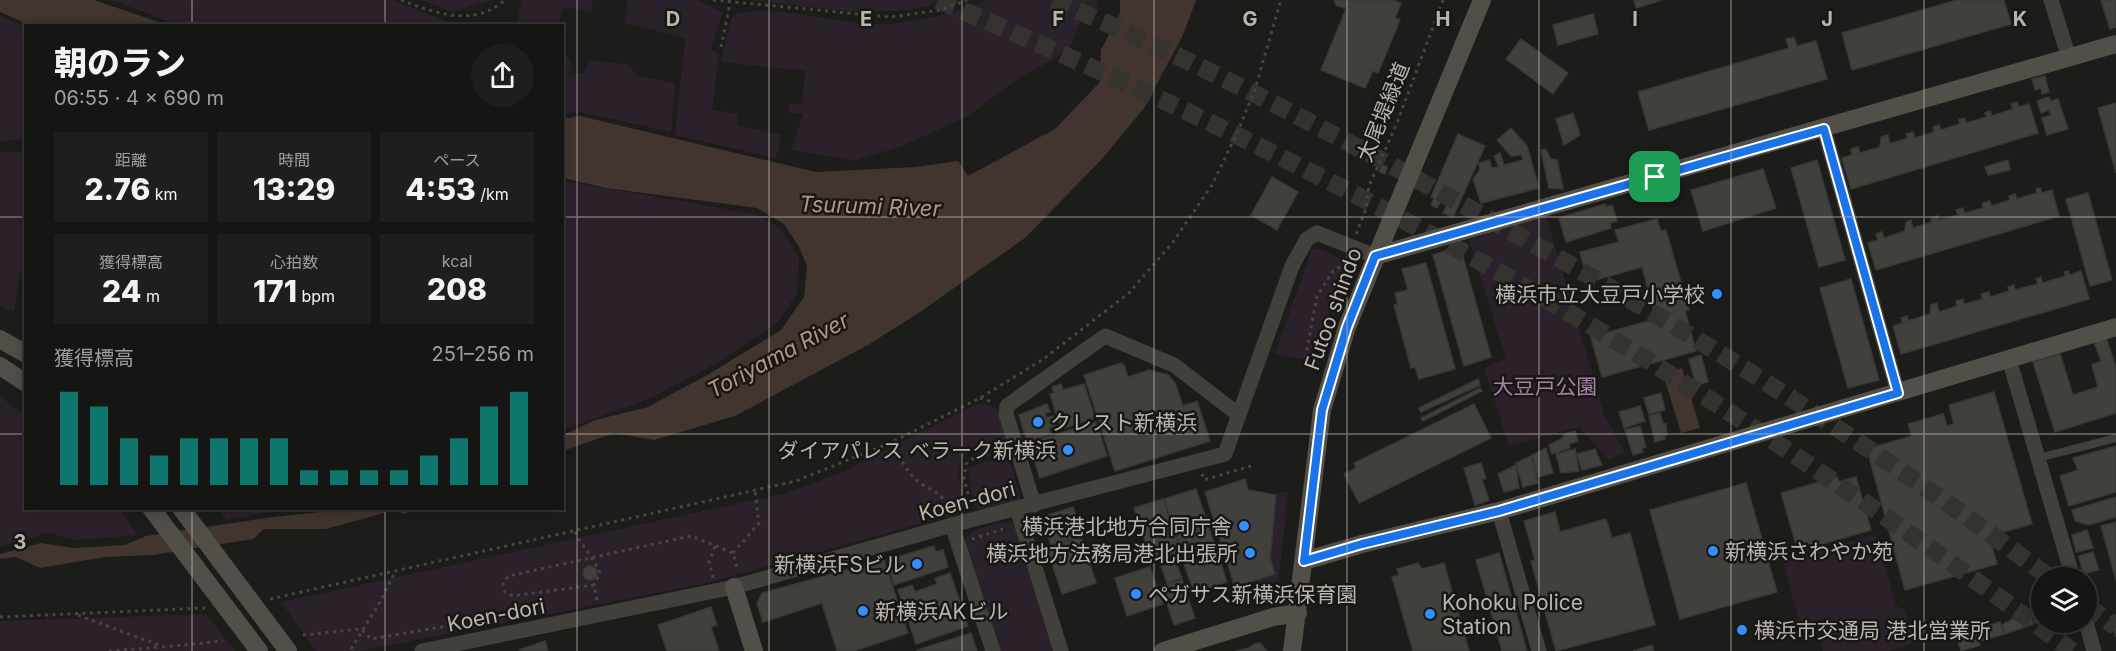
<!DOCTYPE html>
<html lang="ja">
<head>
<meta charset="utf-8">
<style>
	body { margin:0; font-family:Inter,"Noto Sans JP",sans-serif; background:#1e1e1d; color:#f1f3f6; height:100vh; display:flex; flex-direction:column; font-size:22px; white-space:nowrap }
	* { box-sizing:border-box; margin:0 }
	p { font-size:20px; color:#9d9fa0 }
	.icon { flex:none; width:33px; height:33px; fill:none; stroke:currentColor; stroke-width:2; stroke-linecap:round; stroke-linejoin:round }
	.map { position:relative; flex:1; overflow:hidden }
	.panel { position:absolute; left:24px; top:24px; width:540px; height:486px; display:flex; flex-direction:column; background:#151514; border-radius:0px; box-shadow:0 3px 15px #0003,0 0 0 2px #343434 }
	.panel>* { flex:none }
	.controls { position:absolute; left:2031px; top:567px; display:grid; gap:12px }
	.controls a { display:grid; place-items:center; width:66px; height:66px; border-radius:50%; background:#151514; box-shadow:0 3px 15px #0003,0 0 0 2px #343434; font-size:30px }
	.pin { position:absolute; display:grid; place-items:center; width:51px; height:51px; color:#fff; margin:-26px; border-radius:12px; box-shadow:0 3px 9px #0006 }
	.round { display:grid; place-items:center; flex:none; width:63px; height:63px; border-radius:32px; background:#1e1e1d }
	.summary { display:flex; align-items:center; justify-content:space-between; height:102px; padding:0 30px }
	h1 { font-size:33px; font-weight:800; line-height:45px }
	.figures { display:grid; grid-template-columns:repeat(3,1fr); gap:9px; height:102px; padding:6px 30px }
	.figures div { display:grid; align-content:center; border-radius:0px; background:#1e1e1d; text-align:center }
	.figures b { font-size:30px; font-weight:800 }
	.figures small { font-size:16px; font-weight:400 }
	.figures p { font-size:16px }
	.chart { height:168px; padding:12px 30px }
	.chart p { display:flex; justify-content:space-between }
	.chart svg { width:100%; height:108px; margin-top:6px; stroke:#0f766e; stroke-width:6 }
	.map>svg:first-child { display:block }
</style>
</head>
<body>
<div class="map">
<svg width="2116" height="651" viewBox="0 0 2116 651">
	<rect width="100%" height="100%" fill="#1c1c1a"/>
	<g fill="#2b212b">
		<path d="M111,0H393L456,25H179Z"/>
		<path d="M422,0H491L453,12Z"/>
		<path d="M522,0H593L591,12L563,7L559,25H516Z"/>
		<path d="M628,0H697L723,12L711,49L719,55L712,110L738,114L737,125L781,135L776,158L675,135L685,38L624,23Z"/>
		<path d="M750,0H950C887,22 816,7 750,0Z"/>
		<path d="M987,0H1097L1098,4L1080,22L1072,44L1053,60L1020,77L968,116L902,146L854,161L791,150L803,114L789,113V104H802L805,71L721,62L732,16C768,0 846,27 888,24C922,22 955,11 987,0Z"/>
		<path d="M0,16L25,27V139L0,142Z"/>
		<path d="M562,49L572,64L571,73H584L589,60L629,65L637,76L675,83L671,132L580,112L563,115Z"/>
		<path d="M0,152H25V264L20,272L14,312L0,305Z"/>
		<path d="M563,181L756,214L781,229L799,258L797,293L778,322L717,363L651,398L563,430Z"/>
		<path d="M1546,216L1605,417L1625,452L1609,460L1579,427L1509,446L1484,368L1506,359L1469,240Z"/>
		<path d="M1312,249C1327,249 1337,257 1349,265L1310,360L1275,354Z"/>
		<path d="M0,396L25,416L26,508L120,509L138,535L76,540L48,533L0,546Z"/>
		<path d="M979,403L997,408L1008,442L970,451L961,458L958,477L967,511L711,582L361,651H316L281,602L787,493L838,474Z"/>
		<path d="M1008,454L1021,499L979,510L974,505L967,468Z"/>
		<path d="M1283,491L1288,493L1278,587L1270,593L1265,587L1258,585L1257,580L1270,558L1276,495Z"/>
		<path d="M218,509H310L270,512L227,520Z"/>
		<path d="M1005,522H1011L1016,528L1055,651H999L965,542C969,527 991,526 1005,522Z"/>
		<path d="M1876,534L1896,606L1904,609L1915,643L1889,651H1823L1818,632L1803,636L1783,562Z"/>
		<path d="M1234,582L1236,587L1250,582L1247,600L1237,604L1231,584Z"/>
		<path d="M206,614L235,651H0V621Z"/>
	</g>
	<g fill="#42352f">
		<path d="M0,0H94L167,25H30L0,12Z"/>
		<path d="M1120,0H1196L1183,35L1144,108L1103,158L1025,238L920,312L868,345L735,416L654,440L614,433L563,451V435L595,420L648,407L709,374L781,330L804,297L807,266L799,247L784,224L757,208L606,188L563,178V119L580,116L816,172L915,167L958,161L968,176L1055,129L1100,82L1101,50L1120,13Z"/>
		<path d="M1682,368L1700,428L1681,433L1663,374Z"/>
		<path d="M352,509H416L404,514L395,510L326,529H264L253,539L153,555L105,557L40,568L16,557L0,559V554L41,543L74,548L125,545L146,536L272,517Z"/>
	</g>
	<g fill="#41403c" stroke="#383834" stroke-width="1.5">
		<path d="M1334,0H1393L1401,3L1395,18L1400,20L1378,73L1373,71L1365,88L1321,70L1346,9L1336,5Z"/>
		<path d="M1634,0H1662L1636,8Z"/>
		<path d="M1957,0H2004L2011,24L1852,70L1842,33Z"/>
		<path d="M2101,0H2116V27L2110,29Z"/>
		<path d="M1593,14L1598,34L1558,45L1553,25Z"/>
		<path d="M1794,37L1797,46L1816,41L1827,79L1649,130L1638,92L1789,48L1786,39Z"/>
		<path d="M1521,39L1568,73L1553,94L1506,59Z"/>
		<path d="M2045,76L2049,92L2042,94L2041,88L2035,90L2032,79Z"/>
		<path d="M2049,97L2051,101L2058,99L2068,129L2047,135L2042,118L2051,115L2049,110L2041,113L2037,101Z"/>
		<path d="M2017,102L2018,107L2029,104L2038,133L1851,189L1842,158L1852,155L1851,149L1858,147L1860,153L1880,147L1881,137L1888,135L1890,144L1908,138L1906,134L1913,132L1915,138L1934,132L1933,127L1939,125L1941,130L1960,124L1959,119L1965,118L1966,123L1987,117L1985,113L1990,111L1992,116L2013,109L2011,104Z"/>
		<path d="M2116,103V173L2098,108Z"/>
		<path d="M1573,113L1580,135L1564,145L1556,119Z"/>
		<path d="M1511,128L1527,146L1539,188L1481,203L1473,179L1480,170L1479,163L1489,160L1492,168L1499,167L1494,156L1500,153L1504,165L1523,160L1522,155L1511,156L1497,140Z"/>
		<path d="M1458,134L1485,146L1453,217L1443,213L1447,205L1440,202L1437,208L1431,205L1434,198L1431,197Z"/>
		<path d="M1546,149L1551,159L1557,160L1563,189L1549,188L1541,150Z"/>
		<path d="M1817,160L1845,260L1819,267L1791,168Z"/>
		<path d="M2008,160L2010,170L1988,175L1985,167Z"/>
		<path d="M1382,164L1387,167L1385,174L1379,172Z"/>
		<path d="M1763,169L1776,208L1703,231L1691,190Z"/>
		<path d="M1272,177L1298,192L1277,230L1251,215Z"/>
		<path d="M2040,188L2042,193L2052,190L2059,216L1876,270L1868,243L1878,240L1876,234L1882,232L1884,238L1905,231L1906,222L1911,220L1913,228L1932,222L1931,218L1938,216L1939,220L1958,215L1956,210L1963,208L1965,213L1983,208L1982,203L1990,201L1991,206L2010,200L2009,196L2015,194L2017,199L2037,193L2036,189Z"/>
		<path d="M2088,193L2112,280L2090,286L2066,199Z"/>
		<path d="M1605,204L1606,207L1612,205L1617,221L1610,223L1611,228L1566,242L1559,218Z"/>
		<path d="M1657,219L1661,231L1666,230L1689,310L1685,311L1696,351L1602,377L1591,337L1656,319L1642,267L1588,282L1580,252L1619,242L1615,230Z"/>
		<path d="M1460,246L1491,357L1464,366L1433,255Z"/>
		<path d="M1426,263L1455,369L1419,379L1415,367L1411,368L1394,305L1398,304L1395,293L1408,290L1402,269Z"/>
		<path d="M2068,271L2070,275L2081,271L2089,299L1901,354L1893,326L1903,323L1901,318L1907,316L1908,321L1930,314L1931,305L1937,303L1939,312L1957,306L1956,301L1963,299L1964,304L1983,299L1981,294L1989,292L1990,297L2009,291L2008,287L2014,285L2015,290L2038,284L2036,279L2041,277L2042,283L2066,276L2064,272Z"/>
		<path d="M1851,279L1879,380L1848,388L1820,288Z"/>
		<path d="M2106,338L2116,367V413L2055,432L2033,362L2060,354L2073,395L2098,387L2092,365L2101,361L2094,342Z"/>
		<path d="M1701,355L1708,382L1696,385L1689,359Z"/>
		<path d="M1121,363L1124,365L1128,377L1149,370L1168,375L1175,383L1183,406L1197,401L1210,441L1115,471L1084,375Z"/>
		<path d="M1478,379L1480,385L1421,412L1419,408Z"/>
		<path d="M1061,384L1063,390L1084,384L1095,418L1061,429L1050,394L1054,393L1052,387Z"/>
		<path d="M1480,388L1482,391L1423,421L1421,418Z"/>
		<path d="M1994,392L2032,524L1989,536L1997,564L1905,590L1867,449L1912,436L1908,424L1943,414L1947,426L1954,424L1949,405Z"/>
		<path d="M1661,393L1665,410L1649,414L1644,398Z"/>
		<path d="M1047,404L1050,412L1045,413L1046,418L1053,416L1056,426L1049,428L1051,434L1027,442L1019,415Z"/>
		<path d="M1474,404L1491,438L1359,503L1344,474L1356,468L1354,463Z"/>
		<path d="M1640,406L1645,421L1624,428L1619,412Z"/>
		<path d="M1660,413L1663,424H1666L1667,435L1664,436L1665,439L1655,442L1649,416Z"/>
		<path d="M1096,422L1107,456L1040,478L1029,443Z"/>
		<path d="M1640,426L1646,447L1642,448L1643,452L1633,455L1625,430Z"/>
		<path d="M1575,431L1578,441L1569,444L1570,448L1552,454L1549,445L1563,438L1565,434Z"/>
		<path d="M2116,446V492L2069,506L2060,476L2078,470L2073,458Z"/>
		<path d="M1546,448L1553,473L1538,477L1532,455Z"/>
		<path d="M1575,449L1579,471L1561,473L1556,454Z"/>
		<path d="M1595,449L1602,465L1582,470L1577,454Z"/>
		<path d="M1531,456L1538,483L1523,487L1516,463Z"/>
		<path d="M1481,463L1486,478L1482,480L1489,500L1475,505L1464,468Z"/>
		<path d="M1516,465L1519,488L1504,492L1498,474Z"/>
		<path d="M1837,477L1839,482L1856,477L1871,530L1798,551L1781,493Z"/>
		<path d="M1245,479L1248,490L1276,495L1270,558L1275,574L1235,587L1205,492Z"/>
		<path d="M1746,483L1777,592L1680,619L1650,510Z"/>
		<path d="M1196,489L1216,549L1205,552L1204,548L1183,555L1164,499Z"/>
		<path d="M2116,497V517L2088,525L2075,521L2072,510Z"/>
		<path d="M1163,499L1181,552L1152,562L1134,508Z"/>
		<path d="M1073,507L1082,535L1051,545L1042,517Z"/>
		<path d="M1555,512L1560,532L1606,519L1612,538L1630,533L1655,625L1556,651L1531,561L1535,560L1524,521Z"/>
		<path d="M2116,522V580L2101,526Z"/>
		<path d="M2087,530L2093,548L2076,552L2072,535Z"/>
		<path d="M1081,537L1096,583L1062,594L1047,548Z"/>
		<path d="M934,546L936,552L943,550L948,567L894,585L887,560Z"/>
		<path d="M2093,552L2099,570L2083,574L2079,556Z"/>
		<path d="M1499,553L1527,651H1502L1476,560Z"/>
		<path d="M1218,554L1227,582L1194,593L1182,558L1189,556L1191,563Z"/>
		<path d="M884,560L908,633L854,651H837L822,603L763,622L757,603L762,593Z"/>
		<path d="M1175,561L1182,578L1167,583L1161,565Z"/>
		<path d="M1418,563L1422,569L1444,563L1469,651H1413L1392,577L1399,575L1397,569Z"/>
		<circle cx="590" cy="573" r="7"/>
		<path d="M1150,567L1163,604L1127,616L1115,578Z"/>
		<path d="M950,573L968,626L916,644L898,590L912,585L915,592L937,584L935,578Z"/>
		<path d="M1182,580L1195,618L1174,625L1161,586Z"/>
		<path d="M711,607L717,625L711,627L719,651H667L658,625Z"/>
		<path d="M2042,610V621L2035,623L2033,615Z"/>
		<path d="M2030,613L2033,624L2005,634L2002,625L2014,618Z"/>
		<path d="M2116,615V637L2110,617Z"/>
		<path d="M2000,622L2004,634L1980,641L1976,629Z"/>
		<path d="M1975,629L1980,645L1961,651L1956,635Z"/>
		<path d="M971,633L977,651H918L917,650Z"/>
		<path d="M545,641L548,651H520L519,650Z"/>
		<path d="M1260,643L1267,651H1236L1249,648L1254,644Z"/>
		<path d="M1652,645L1654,651H1633Z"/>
	</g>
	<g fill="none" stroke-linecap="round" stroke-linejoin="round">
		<g stroke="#343330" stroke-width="18" stroke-dasharray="18 9" stroke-linecap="butt">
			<path d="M938,0C1144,88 1347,184 1541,296C1725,404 1901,524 2072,651"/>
			<path d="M1053,0C1192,59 1326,129 1458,202C1663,314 1863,437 2050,578"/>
			<path d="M2086,605L2116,627"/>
		</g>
		<g stroke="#494540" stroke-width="3" stroke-dasharray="3 4.5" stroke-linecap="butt">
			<path d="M401,0C436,13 472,28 505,0"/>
			<path d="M713,0L890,17L940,10L967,0"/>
			<path d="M721,47L730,3"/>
			<path d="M1356,234L1366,209L1369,186L1397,123L1443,0"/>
			<path d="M1304,365L1317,296L1333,271L1343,265L1345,260"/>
			<path d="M980,398L993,402"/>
			<path d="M890,443C899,455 908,475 920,483C931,491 944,493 948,509"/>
			<path d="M1202,474L1204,480L1251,466"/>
			<path d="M949,508L970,502L964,478L966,464L974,458L1003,451"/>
			<path d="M575,532C581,544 597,563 600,573L594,585"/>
			<path d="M972,539L1003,529"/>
			<path d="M733,553L759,523L755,491"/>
			<path d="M713,578L709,562L715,546"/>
			<path d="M270,599L796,481L890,443L980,398L1042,360L1129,293L1173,242L1212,185L1238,131L1255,89L1281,0"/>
			<path d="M597,600L594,585L513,596L505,592L503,584L508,576L691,536L733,553L738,571"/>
			<path d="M78,615L164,647L223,641"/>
			<path d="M0,617L205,608"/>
			<path d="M303,635L361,629L371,639L529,612"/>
			<path d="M351,649L380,602L395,572"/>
			<path d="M109,651L161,647"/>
		</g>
		<path stroke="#42403b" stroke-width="8" d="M2038,458L2116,438"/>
		<g stroke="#42403b" stroke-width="15">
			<path d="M2051,0L2069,58"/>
			<path d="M1824,129L1898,393"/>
			<path d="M2009,359L2073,578"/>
			<path d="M1034,505L1006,414L1007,406L1105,336L1174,365L1239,415"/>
			<path d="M1017,509L1061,651"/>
			<path d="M1499,511L1539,651"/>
			<path d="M952,525L993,651"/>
			<path d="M2086,622L2094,651"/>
			<path d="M422,651L734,587L952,525L1225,454L1292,266L1307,239L1317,233L1375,256"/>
		</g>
		<g stroke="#524e48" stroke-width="18">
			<path d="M1375,256L2116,44"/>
			<path d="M0,339L26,354"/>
			<path d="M0,366L26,383"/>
			<path d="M151,508L259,651"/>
			<path d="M181,508L288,651"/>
			<path d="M1304,561L1362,544L1499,511L2116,327"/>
			<path d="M734,587L754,651"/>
			<path d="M1163,651L1273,617L1298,613"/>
			<path d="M1292,651L1322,410L1347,327L1482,0"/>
		</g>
	</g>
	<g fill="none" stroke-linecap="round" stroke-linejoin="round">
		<defs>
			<path id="route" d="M1824,129L1898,393L1499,511L1362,544L1304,561L1322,410L1347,327L1375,256Z"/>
		</defs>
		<use href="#route" stroke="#fff" stroke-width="12"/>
		<use href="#route" stroke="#1a73e8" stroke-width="8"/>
	</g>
	<path fill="none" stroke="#bcb5ac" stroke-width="1.5" stroke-opacity="0.55" d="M192,0V26M385,0V26M577,0V651M769,0V651M962,0V651M1154,0V651M1347,0V651M1539,0V651M1731,0V651M1924,0V651M0,217H26M562,217H2116M0,434H26M562,434H2116M192,508V651M385,508V651"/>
	<g fill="#328ffc" stroke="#171715" stroke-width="2">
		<circle cx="1717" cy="294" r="6"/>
		<circle cx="1038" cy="422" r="6"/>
		<circle cx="1068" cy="450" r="6"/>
		<circle cx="1244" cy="526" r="6"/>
		<circle cx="1713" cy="551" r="6"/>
		<circle cx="1250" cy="553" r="6"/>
		<circle cx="917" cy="564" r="6"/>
		<circle cx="1136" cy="594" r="6"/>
		<circle cx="863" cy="611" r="6"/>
		<circle cx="1430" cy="614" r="6"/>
		<circle cx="1742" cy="630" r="6"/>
	</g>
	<g text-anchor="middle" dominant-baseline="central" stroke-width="5" stroke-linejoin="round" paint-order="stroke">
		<g font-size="21" fill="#bcb5ac" stroke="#171715">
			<text transform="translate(1383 112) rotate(-68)">太尾堤緑道</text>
			<text transform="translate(1333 309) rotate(-70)">Futoo shindo</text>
			<text transform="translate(967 501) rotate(-15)">Koen-dori</text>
			<text transform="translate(496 615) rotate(-11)">Koen-dori</text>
		</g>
		<g font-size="21" fill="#bcb5ac" stroke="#171715" text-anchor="start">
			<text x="1705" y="294" text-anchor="end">横浜市立大豆戸小学校</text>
			<text x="1050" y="422">クレスト新横浜</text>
			<text x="1056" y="450" text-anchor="end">ダイアパレス ベラーク新横浜</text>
			<text x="1232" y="526" text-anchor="end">横浜港北地方合同庁舎</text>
			<text x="1725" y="551">新横浜さわやか苑</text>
			<text x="1238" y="553" text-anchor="end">横浜地方法務局港北出張所</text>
			<text x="905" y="564" text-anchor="end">新横浜FSビル</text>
			<text x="1148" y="594">ペガサス新横浜保育園</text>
			<text x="1442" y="602">Kohoku Police<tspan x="1442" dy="24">Station</tspan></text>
			<text x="875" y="611">新横浜AKビル</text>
			<text x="1754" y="630">横浜市交通局 港北営業所</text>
		</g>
		<g font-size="21" fill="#a682a8" stroke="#171715">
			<text x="1545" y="386">大豆戸公園</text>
		</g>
		<g font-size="22" font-style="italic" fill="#b99482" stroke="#171715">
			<text transform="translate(870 206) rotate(2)">Tsurumi River</text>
			<text transform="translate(778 355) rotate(-28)">Toriyama River</text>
		</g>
	</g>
	<g font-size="20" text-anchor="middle" font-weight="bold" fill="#bcb5ac" stroke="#171715" stroke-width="5" stroke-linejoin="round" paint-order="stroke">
		<text x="673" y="26">D</text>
		<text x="866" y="26">E</text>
		<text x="1058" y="26">F</text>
		<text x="1250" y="26">G</text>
		<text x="1443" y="26">H</text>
		<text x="1635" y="26">I</text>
		<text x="1827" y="26">J</text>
		<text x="2020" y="26">K</text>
		<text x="20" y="549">3</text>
	</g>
</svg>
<div class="controls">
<a><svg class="icon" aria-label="layers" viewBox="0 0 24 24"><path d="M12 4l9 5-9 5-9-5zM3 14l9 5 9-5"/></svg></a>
</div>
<div class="pin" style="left:1655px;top:177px;background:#1e9e55"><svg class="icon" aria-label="arrive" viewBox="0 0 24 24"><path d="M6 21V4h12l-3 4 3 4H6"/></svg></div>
<section class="panel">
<div class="summary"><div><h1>朝のラン</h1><p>06:55 · 4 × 690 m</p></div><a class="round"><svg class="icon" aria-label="share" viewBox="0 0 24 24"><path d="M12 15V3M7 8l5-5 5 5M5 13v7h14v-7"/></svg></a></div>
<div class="figures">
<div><p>距離</p><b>2.76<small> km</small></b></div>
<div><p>時間</p><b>13:29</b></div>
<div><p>ペース</p><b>4:53<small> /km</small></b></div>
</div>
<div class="figures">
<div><p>獲得標高</p><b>24<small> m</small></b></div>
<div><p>心拍数</p><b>171<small> bpm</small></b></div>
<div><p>kcal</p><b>208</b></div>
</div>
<div class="chart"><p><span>獲得標高</span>251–256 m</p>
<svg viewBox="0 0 160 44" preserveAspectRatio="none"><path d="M5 44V6M15 44V12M25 44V25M35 44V32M45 44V25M55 44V25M65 44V25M75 44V25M85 44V38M95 44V38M105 44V38M115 44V38M125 44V32M135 44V25M145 44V12M155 44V6"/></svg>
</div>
</section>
</div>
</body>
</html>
